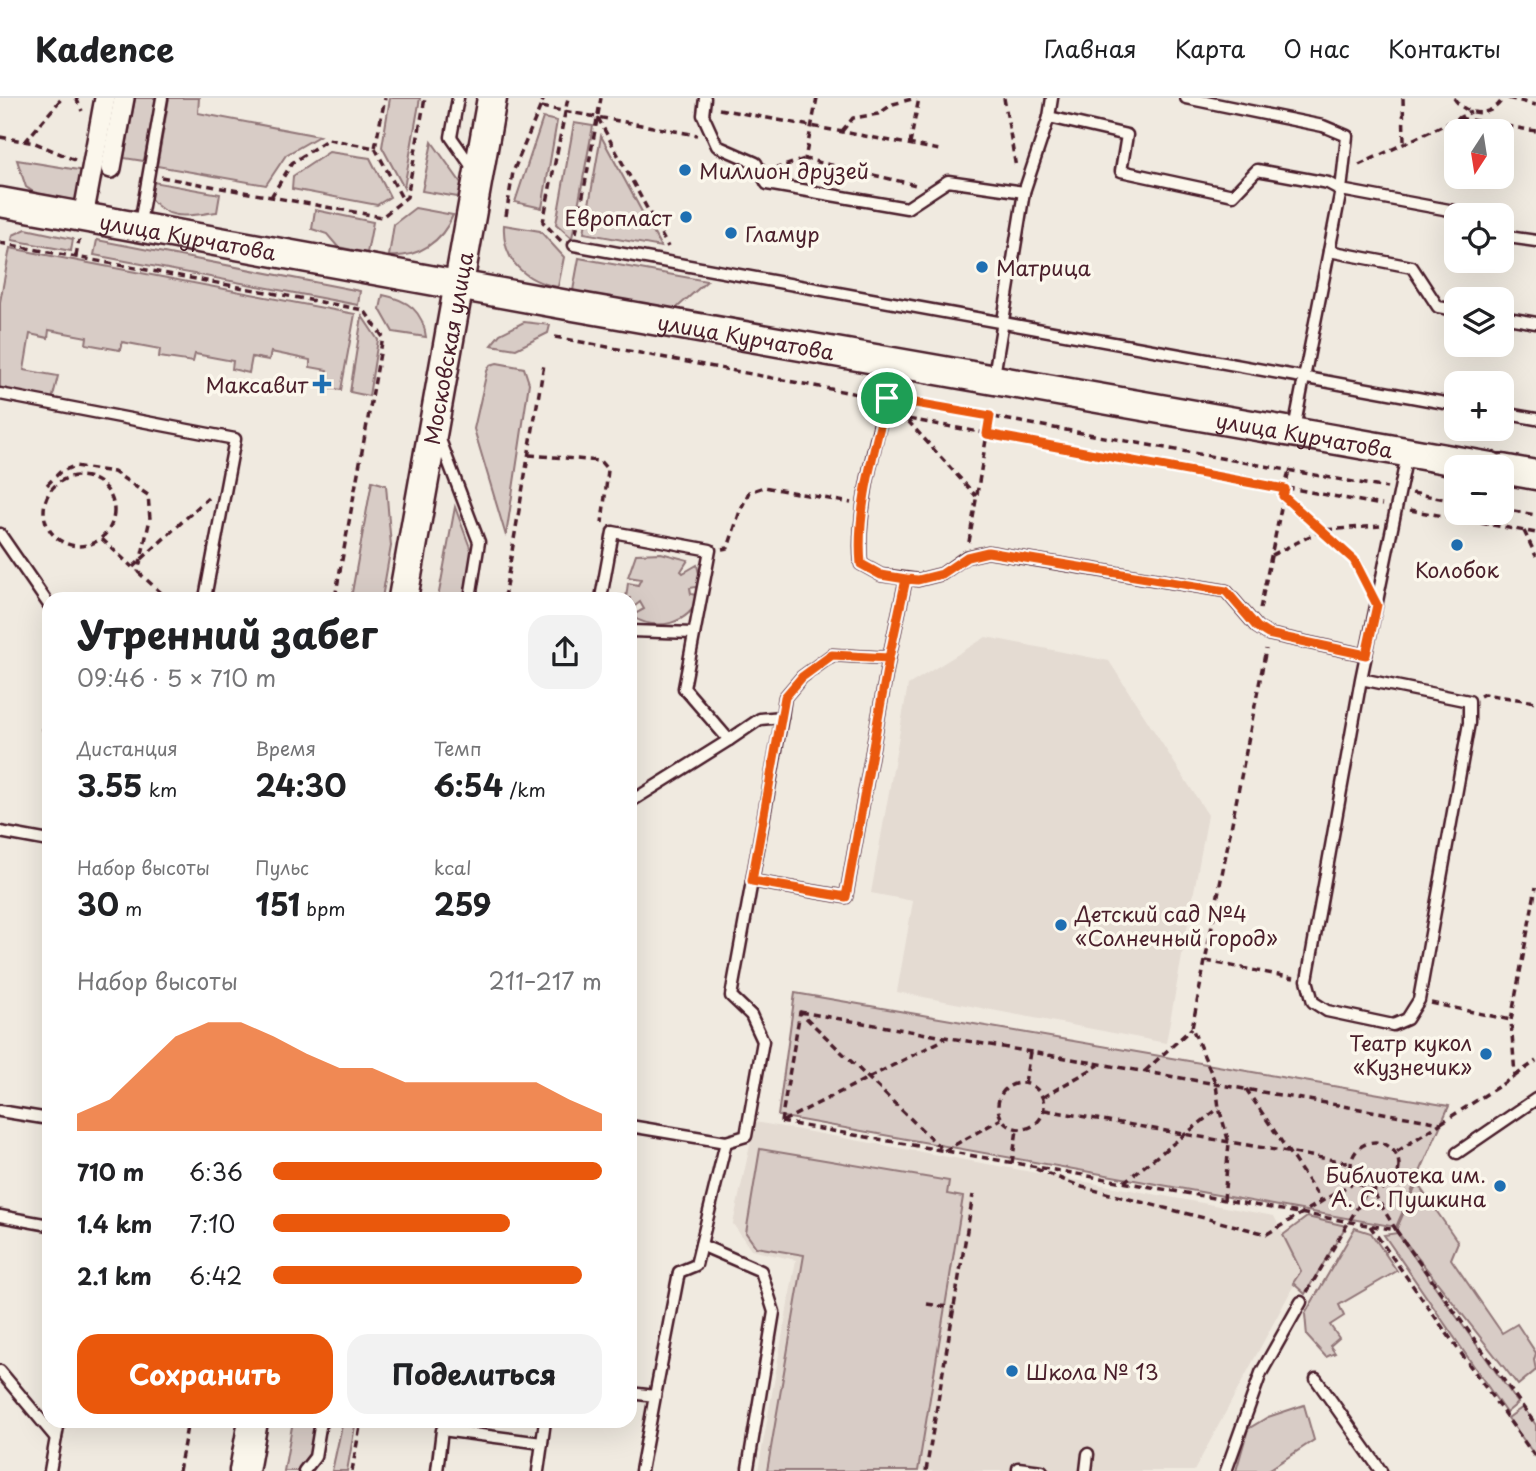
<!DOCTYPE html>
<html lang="ru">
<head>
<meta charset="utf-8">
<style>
	body { margin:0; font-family:"Playpen Sans",sans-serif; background:#f2f2f2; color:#202124; height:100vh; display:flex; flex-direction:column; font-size:26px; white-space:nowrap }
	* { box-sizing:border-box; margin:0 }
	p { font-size:23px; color:#757577 }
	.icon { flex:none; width:38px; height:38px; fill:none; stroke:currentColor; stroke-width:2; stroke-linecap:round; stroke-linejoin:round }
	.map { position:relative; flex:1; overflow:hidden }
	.drawer { position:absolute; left:42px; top:494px; width:595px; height:836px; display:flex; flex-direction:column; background:#fff; border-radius:21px; box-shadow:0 7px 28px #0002 }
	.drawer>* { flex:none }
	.needle { width:46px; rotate:192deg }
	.tools { position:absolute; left:1444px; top:21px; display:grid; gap:14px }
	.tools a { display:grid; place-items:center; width:70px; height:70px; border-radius:14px; background:#fff; box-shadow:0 7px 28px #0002; font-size:35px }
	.pin { position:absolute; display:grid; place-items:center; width:60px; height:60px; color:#fff; margin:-30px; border:4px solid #fff; border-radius:50%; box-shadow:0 2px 7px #0007 }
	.round { display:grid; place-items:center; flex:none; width:74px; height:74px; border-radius:21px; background:#f2f2f2 }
	.headline { display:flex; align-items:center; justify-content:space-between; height:119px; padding:0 35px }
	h1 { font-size:38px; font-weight:700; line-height:52px }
	.figures { display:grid; grid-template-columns:repeat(3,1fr); gap:10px; height:119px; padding:7px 35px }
	.figures div { display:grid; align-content:center }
	.figures b { font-size:30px; font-weight:700 }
	.figures small { font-size:19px; font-weight:400 }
	.figures p { font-size:19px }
	.chart { height:196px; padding:14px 35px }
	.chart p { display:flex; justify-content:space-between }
	.chart svg { width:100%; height:126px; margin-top:7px; fill:#ea580c; opacity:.7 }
	.cta { display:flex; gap:14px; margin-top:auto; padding:14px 35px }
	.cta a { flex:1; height:80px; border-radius:21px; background:#ea580c; color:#fff; font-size:28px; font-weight:700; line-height:80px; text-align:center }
	.cta a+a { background:#f2f2f2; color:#202124 }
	ul { padding:0 35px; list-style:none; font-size:23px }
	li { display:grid; grid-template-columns:112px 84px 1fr; align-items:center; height:52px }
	li i { height:18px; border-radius:9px; background:#ea580c }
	header { display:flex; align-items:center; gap:42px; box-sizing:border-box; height:98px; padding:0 35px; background:#fff; border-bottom:2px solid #e0e0e0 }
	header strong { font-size:33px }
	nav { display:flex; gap:38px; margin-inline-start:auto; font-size:24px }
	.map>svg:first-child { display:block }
</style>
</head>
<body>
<header>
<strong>Kadence</strong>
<nav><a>Главная</a><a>Карта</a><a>О нас</a><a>Контакты</a></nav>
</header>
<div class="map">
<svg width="1536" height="1373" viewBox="0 0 1536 1373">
	<rect width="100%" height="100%" fill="#f0eae0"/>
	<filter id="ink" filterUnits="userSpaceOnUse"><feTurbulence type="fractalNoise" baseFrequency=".0143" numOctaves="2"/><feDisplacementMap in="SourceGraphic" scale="14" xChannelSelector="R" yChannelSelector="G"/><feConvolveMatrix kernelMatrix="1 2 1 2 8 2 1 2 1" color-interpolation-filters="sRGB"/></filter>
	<g filter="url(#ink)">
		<g fill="#e4dbd2">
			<path d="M986,539L1109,563L1208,717L1166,945L897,894L913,803L871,795L908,587Z"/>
			<path d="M755,1024L1274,1118L1301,1174L1194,1373H758L796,1162L751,1152L733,1126Z"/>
		</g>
		<g fill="#d8ccc6" stroke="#917678" stroke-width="2">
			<path d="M135,0H156L144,63L124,60Z"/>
			<path d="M169,0H199L198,15L319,38L286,57L266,87L157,68Z"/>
			<path d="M390,0H420L404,90L382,49Z"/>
			<path d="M543,20L557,23L542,110L515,104Z"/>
			<path d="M574,25L593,28L572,140L556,126Z"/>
			<path d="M601,38L661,149L584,135Z"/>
			<path d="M432,44L461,85L458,99L422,93Z"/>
			<path d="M329,54L370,60L390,99L377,107L292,91L293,78Z"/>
			<path d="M17,62L85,73L79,103L35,95L26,89Z"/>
			<path d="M153,84L220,96L217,114C189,117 170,125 150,100Z"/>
			<path d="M415,110L453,117C442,144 418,160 389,158L394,126Z"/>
			<path d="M315,112L373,124L367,155L338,149L327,136L312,131Z"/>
			<path d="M504,127L540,133L564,159L558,189C524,183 502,162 504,127Z"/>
			<path d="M26,131L73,141L71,153L12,142L13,137Z"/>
			<path d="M97,142L360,193L358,207L94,157Z"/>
			<path d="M10,150L355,216L341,292L324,289L327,272L310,269V262L271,254L269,262L252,259L249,275L232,271L233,263L195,256L193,264L159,259L160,251L122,244L120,252L86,246L87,239L49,232L48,240L30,236L24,272L58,278L52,302L0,292V204Z"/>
			<path d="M579,160L707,183L671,215L572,198Z"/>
			<path d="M383,197C408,202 423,213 426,239L393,234L380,211Z"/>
			<path d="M362,218L378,242L369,298L350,294Z"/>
			<path d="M524,224L550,227L548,235L516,251L491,247L500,236Z"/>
			<path d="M497,265L524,270L529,285L506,438L474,331L487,273L490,267Z"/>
			<path d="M372,383L386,387L391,448L382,500H351Z"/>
			<path d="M455,409L472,455L464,500H438Z"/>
			<path d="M661,455L688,462L681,473L683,475L697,467L702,488L690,490L691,496L700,498C688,527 657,534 631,518L644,511L640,504L630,512V500H626L628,485L638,487L641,481L628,479L636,456Z"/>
			<path d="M795,895L1449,1008L1396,1129L778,1018Z"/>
			<path d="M760,1051L949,1083L947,1096L963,1099L918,1373H767L804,1157L756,1149L746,1135Z"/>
			<path d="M1417,1085L1458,1144L1451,1161L1502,1235L1517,1226L1536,1255L1534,1262L1536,1272L1518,1287L1396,1132Z"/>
			<path d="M1307,1119L1346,1128L1305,1196L1293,1185L1301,1173L1283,1137Z"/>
			<path d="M1355,1130L1371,1135L1397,1173L1339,1207L1344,1218L1330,1227L1339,1240L1330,1248L1335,1255L1326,1259L1307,1238L1305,1216Z"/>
			<path d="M1397,1135L1518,1305L1506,1315L1384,1137Z"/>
			<path d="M1304,1307L1314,1342L1267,1373H1236L1248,1331L1268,1319Z"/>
			<path d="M1523,1309L1536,1327V1359L1508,1320Z"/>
			<path d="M293,1323H320L313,1358L303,1373H284Z"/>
			<path d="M343,1323H356L347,1373H332Z"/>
		</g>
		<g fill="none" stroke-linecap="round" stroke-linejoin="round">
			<defs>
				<g id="lane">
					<path d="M458,0L451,39L474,72"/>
					<path d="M705,0L703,17L717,48L756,65L767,86L907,110L948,83L1024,94"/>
					<path d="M1186,0L1323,28L1347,38L1341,92L1476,117"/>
					<path d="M1049,19L1052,0"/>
					<path d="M140,125L162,0"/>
					<path d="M1502,129L1508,139L1536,143"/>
					<path d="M574,147L1456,307"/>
					<path d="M1329,153L1412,169L1438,209L1456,212"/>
					<path d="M1502,219L1536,225"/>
					<path d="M894,268C881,328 855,407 861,466L881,477L918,482L942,476L966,459L988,454L1226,493L1257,529L1268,536L1366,557L1407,357"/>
					<path d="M994,278L1024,94L1049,19L1127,37L1121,73L1233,97L1257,72L1328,85L1341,92L1294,331"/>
					<path d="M0,296L235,341L205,500"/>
					<path d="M1502,315L1536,321"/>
					<path d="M439,339L479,444L470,500"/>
					<path d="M0,436L49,507"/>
					<path d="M601,500L613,434L710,452L684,590L729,642L630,704"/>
					<path d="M630,533L694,535"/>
					<path d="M1361,581L1469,603V625L1419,902L1407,921L1393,927L1327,913L1313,904L1307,882L1361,581L1366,557"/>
					<path d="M782,619L785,599L802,579L832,557L889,560L906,481"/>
					<path d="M49,627V631"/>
					<path d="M0,734L49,743"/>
					<path d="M752,783L846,799L889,560"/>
					<path d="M0,1013L49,1021"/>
					<path d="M630,1028L726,1044L696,1167L679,1174L655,1298"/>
					<path d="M726,1044L746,1038L763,943L751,917L731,898L782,619L760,621L729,642"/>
					<path d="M1457,1055L1536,1001"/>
					<path d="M0,1118L49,1127"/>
					<path d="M701,1147L761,1173L774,1214L748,1370"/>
					<path d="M0,1273L56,1340"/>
					<path d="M1316,1281L1381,1373"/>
					<path d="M630,1295L655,1298L641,1373"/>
					<path d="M542,1345L545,1323"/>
					<path d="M50,1373L59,1323"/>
					<path d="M304,1373L315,1359L321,1323"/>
					<path d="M437,1373L442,1332L542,1345L538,1373"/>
					<path d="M1018,1373V1370L1042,1373"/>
					<path d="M1086,1373L1088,1356"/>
					<path d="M1226,1373L1261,1275L1301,1204"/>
				</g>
				<g id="street">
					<path d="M111,70L124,0"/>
					<path d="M83,119L105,0"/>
				</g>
				<g id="secondary">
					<path id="s1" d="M0,104L562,206L1491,369"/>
					<path d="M1502,371L1536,377"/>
					<path id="s2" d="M403,500L492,0"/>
					<path d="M244,1373L253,1323"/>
				</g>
			</defs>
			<use href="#lane" stroke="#4a1f2b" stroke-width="15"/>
			<use href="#street" stroke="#4a1f2b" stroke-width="24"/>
			<use href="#secondary" stroke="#4a1f2b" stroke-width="33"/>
			<g stroke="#4a1f2b" stroke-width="3.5" stroke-dasharray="7 5" stroke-linecap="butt">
				<path d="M76,0L82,13"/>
				<path d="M817,0L805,61L916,87"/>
				<path d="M1004,0L1016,70"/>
				<path d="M1403,0L1404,43"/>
				<path d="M1454,0C1466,19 1492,20 1503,0"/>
				<path d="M1508,0L1536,7"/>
				<path d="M541,9L697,37"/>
				<path d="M719,11L940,52"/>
				<path d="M598,20L668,149"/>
				<path d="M1459,20L1536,33"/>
				<path d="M842,33L853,20L878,16L893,6L916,0"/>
				<path d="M0,39L35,45L75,62"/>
				<path d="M25,44L62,0"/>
				<path d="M910,46L919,0"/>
				<path d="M375,50L403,102"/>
				<path d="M1359,67L1471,14"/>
				<path d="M774,71L805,61"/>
				<path d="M161,79L382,119L407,99L425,0"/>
				<path d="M271,99L292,65L328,41L375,50L385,0"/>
				<path d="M506,118L513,74L544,0"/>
				<path d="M576,135L601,0"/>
				<path d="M561,143L543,124L568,0"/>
				<path d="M0,145L364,212L383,239L335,500"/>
				<path d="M76,158L79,142"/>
				<path d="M555,239L873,299"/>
				<path d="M899,302L1387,390"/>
				<path d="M897,319L1382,407"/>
				<path d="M908,323L976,398"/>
				<path d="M529,357L600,363L608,372L602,425"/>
				<circle cx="79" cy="413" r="35"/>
				<path d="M47,387L60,374L74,368L114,374L148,397L150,421L138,474"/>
				<path d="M1412,395L1456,403"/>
				<path d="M1283,398L1354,462L1365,485"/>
				<path d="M1502,411L1536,417"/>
				<path d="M1410,412L1536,435"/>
				<path d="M1524,433L1536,458"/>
				<path d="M102,441L132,469"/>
				<path d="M969,444L990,318"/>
				<path d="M722,451L728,450L740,413L749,394L764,389L851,405"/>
				<path d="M1272,457L1322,432L1380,428"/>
				<path d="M133,469L208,400"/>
				<path d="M138,474L167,500"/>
				<path d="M504,500L544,266"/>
				<path d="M1260,511L1289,372"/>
				<path d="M1480,598L1484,596L1536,604"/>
				<path d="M1206,863L1294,880"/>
				<path d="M1431,905L1511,922"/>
				<path d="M800,914L1441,1025L1395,1055"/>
				<path d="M1145,973L1192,930"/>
				<path d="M1515,978L1536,963"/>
				<circle cx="1021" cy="1008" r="23"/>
				<path d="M1025,985L1030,954"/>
				<path d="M1246,991L1321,1102"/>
				<path d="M1043,999L1099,967"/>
				<path d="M1045,1012L1351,1065"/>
				<path d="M783,1023L945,941"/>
				<path d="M781,1024L1396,1132L1372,1092"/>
				<path d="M781,1024L800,914L944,1053L1001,1021"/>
				<path d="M1441,1025L1515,978L1511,922L1536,789"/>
				<circle cx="1375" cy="1068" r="24"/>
				<path d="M1012,1065L1017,1032"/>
				<path d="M1036,1071L1082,1089L1267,1136L1356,1083"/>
				<path d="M1124,1084L1219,1010"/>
				<path d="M1224,1102L1229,1045L1219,1010L1216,986L1192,930L1266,551"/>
				<path d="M1370,1128L1536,1360"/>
				<path d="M1396,1132L1536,1327"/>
				<path d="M1307,1194L1369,1090"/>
				<path d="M927,1206L954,1210"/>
				<path d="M179,1373L188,1323"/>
				<path d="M352,1373L361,1323"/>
				<path d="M926,1373L973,1097"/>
			</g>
			<use href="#lane" stroke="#fbf7ec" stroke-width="10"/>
			<use href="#street" stroke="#fbf7ec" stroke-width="19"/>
			<use href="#secondary" stroke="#fbf7ec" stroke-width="28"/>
		</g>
	</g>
	<g fill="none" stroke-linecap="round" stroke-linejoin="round" filter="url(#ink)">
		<defs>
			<path id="route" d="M887,300C874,354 856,412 861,466L881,477L906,481L889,560L832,557L802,579L785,599L752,783L846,799L889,560L906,481L918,482L942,476L967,459L988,454L1226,493L1257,529L1268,536L1366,557L1377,507L1354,462L1283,398L1285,391L987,336L990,318L887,300"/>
		</defs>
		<use href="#route" stroke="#fff" stroke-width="14"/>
		<use href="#route" stroke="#ea580c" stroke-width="9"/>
	</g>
	<g fill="#1f6fb2" stroke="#fbf7ec" stroke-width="2.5">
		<circle cx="685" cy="72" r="7"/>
		<circle cx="686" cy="119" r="7"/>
		<circle cx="731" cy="135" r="7"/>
		<circle cx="982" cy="169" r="7"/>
		<path d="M318.5 275.5h7v7h7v7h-7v7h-7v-7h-7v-7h7z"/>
		<circle cx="1457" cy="447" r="7"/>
		<circle cx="1061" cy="827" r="7"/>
		<circle cx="1486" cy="956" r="7"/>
		<circle cx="1500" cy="1088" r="7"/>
		<circle cx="1012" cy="1273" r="7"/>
	</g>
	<g text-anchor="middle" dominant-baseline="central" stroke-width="7" stroke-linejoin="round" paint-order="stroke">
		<g font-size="21" fill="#4a1f2b" stroke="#fbf7ec" text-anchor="start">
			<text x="699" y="72">Миллион друзей</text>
			<text x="672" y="119" text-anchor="end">Европласт</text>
			<text x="745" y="135">Гламур</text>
			<text x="996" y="169">Матрица</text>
			<text x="308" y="286" text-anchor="end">Максавит</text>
			<text x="1457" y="471" text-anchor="middle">Колобок</text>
			<text x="1075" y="815">Детский сад №4<tspan x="1075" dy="24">«Солнечный город»</tspan></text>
			<text x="1472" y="944" text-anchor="end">Театр кукол<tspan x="1472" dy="24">«Кузнечик»</tspan></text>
			<text x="1486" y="1076" text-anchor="end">Библиотека им.<tspan x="1486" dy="24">А. С. Пушкина</tspan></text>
			<text x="1026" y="1273">Школа № 13</text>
		</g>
		<g font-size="21" fill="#4a1f2b" stroke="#fbf7ec">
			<text stroke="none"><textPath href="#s1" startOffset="191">улица Курчатова</textPath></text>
			<text stroke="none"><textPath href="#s1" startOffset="758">улица Курчатова</textPath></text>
			<text stroke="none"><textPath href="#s2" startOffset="254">Московская улица</textPath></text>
			<text stroke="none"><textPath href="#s1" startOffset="1325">улица Курчатова</textPath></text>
		</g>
	</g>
</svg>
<div class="tools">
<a><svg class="needle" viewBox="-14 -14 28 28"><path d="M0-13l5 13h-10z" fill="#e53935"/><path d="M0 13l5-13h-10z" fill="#757577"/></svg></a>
<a><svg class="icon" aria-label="locate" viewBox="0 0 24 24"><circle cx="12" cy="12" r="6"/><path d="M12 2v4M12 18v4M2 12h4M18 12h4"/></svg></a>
<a><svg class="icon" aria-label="layers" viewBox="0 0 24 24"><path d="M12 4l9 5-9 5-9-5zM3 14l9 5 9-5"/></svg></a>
<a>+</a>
<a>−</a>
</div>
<div class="pin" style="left:887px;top:300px;background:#1e9e55"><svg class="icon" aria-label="arrive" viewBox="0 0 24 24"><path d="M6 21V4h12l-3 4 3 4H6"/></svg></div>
<section class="drawer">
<div class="headline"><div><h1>Утренний забег</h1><p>09:46 · 5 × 710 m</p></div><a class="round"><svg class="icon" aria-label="share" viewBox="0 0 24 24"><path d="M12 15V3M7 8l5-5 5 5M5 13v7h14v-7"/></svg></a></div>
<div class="figures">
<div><p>Дистанция</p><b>3.55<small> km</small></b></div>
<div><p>Время</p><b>24:30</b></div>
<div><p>Темп</p><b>6:54<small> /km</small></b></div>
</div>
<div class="figures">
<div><p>Набор высоты</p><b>30<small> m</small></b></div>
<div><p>Пульс</p><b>151<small> bpm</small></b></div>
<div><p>kcal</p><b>259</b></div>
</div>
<div class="chart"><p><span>Набор высоты</span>211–217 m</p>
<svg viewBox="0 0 160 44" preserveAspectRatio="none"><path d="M0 44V38L10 33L20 22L30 11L40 6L50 6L60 11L70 17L80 22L90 22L100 27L110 27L120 27L130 27L140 27L150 33L160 38V44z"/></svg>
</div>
<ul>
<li><b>710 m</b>6:36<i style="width:100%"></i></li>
<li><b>1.4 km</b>7:10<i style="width:72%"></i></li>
<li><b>2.1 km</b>6:42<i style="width:94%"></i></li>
</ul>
<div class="cta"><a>Сохранить</a><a>Поделиться</a></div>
</section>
</div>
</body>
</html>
